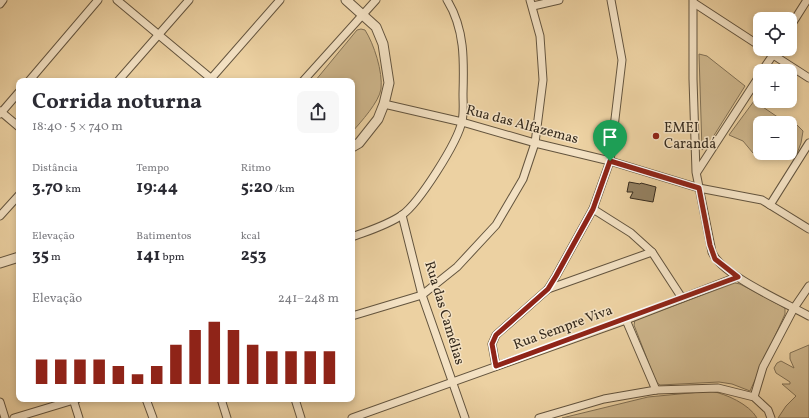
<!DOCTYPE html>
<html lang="pt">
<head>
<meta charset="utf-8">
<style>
	body { margin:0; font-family:Vollkorn,serif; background:#f7f7f7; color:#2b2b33; height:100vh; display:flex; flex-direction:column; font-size:15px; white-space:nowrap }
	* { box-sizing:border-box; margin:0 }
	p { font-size:13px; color:#7c7c81 }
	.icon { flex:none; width:22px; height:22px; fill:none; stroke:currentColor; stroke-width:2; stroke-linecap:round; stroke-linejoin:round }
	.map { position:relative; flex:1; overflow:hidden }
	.details { position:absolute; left:16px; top:78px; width:339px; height:324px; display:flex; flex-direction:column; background:#fff; border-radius:8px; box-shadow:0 2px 6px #0003 }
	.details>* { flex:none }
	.tools { position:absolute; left:753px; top:12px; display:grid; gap:8px }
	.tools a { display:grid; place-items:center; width:44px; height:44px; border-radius:8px; background:#fff; box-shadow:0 2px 6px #0003; font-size:20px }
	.pin { position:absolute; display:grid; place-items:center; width:34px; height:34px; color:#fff; margin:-41px -17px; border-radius:50% 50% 50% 0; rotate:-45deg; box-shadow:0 0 4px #0007 }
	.pin .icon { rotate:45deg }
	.round { display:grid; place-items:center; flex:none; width:42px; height:42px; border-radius:8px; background:#f7f7f7 }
	.summary { display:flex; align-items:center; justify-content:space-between; height:68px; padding:0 16px }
	h1 { font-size:22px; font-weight:700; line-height:30px }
	.metrics { display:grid; grid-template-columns:repeat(3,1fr); gap:6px; height:68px; padding:4px 16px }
	.metrics div { display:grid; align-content:center }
	.metrics b { font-size:17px; font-weight:700 }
	.metrics small { font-size:11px; font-weight:400 }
	.metrics p { font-size:11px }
	.chart { height:112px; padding:8px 16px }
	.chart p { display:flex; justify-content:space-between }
	.chart svg { width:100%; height:72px; margin-top:4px; stroke:#8f2418; stroke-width:6 }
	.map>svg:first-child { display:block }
</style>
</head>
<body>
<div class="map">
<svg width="809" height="418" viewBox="0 0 809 418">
	<rect width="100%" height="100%" fill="#ecd1a2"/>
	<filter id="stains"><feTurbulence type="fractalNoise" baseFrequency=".005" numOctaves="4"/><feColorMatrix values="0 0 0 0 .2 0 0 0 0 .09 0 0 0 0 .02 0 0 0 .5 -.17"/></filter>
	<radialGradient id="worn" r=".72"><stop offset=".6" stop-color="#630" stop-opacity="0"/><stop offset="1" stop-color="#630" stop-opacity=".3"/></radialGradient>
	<g fill="#cdb58b" stroke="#817054">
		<path d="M361,29L365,30C374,44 383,72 381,89C379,102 361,122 352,132V81H315L357,30Z"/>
		<path d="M699,54L707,56L745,86L708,145L702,150Z"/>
		<path d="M754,101L782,120L793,121L803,131L801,143L796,156L790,151V123H760V146L758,145L753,153L743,141L729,135Z"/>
		<path d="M735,283L740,284L785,308V314L750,391L732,384L719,382L660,385L656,382L634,325L635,320Z"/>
		<path d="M809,345V418H778L786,406L796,396L782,384H790V382L776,373L774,368L777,363L781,361L794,368L790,359V353Z"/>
		<path d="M711,391C726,394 749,404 757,418H562L648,397Z"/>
	</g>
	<path fill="#948162" stroke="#352a1d" d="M629,182L640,184L641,183L656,187L653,202L630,198L633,192H627Z"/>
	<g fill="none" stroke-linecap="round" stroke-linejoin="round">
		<defs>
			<g id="minor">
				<path d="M117,0L214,81"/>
				<path d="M693,0V79L696,172L712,252C721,275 786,303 809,316"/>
				<path d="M694,3L760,46"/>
				<path d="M0,4L3,0"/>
				<path d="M533,6L559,0"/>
				<path d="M790,27L807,0"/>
				<path d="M764,49L809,78"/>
				<path d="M762,71L777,49"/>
				<path d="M29,81L98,0"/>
				<path d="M118,81L189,0"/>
				<path d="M209,81L280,0"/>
				<path d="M303,81L376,0"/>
				<path d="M384,104L462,122L535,143L610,161L699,188L762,200L809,229"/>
				<path d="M0,111L19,127"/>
				<path d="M0,114L19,92"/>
				<path d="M697,172L760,75"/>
				<path d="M770,205L809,143"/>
				<path d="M593,209L631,233L652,252L682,298"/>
				<path d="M402,215L422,295L465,418"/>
				<path d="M0,216L19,195"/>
				<path d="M352,237C368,231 388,225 402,215C419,203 458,142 462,121C464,113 463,103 463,94C464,61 465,29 447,0"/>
				<path d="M548,289L652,252"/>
				<path d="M352,316L422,295L457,267L496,225L523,179L535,143L543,80L540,36L530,0"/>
				<path d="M626,320L656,390"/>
				<path d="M496,366L492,344L496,335L548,289L556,276L593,209L610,161L622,60L611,0"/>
				<path d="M754,397L763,367L794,308L809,286"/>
				<path d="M73,399L79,418"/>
				<path d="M146,399L153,418"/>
				<path d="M221,399L227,418"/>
				<path d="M295,399L301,418"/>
				<path d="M0,402L5,418"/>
				<path d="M14,418L77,399"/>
				<path d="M352,418L626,320L737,277"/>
				<path d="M539,418L604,399L656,390L718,388L754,397L768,410L771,418"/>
			</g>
			<g id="tertiary">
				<path d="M346,0L376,27L383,44L389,83L384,104L378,119L359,143L352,147"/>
				<path d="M0,263L19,257"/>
			</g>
		</defs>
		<use href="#minor" stroke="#63543e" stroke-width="9"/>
		<use href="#tertiary" stroke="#63543e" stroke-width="11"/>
		<use href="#minor" stroke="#f3e1c3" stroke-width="7"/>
		<use href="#tertiary" stroke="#f3e1c3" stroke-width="9"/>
	</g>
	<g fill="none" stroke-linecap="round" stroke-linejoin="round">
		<defs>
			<path id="route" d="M610,161L699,188L710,245L715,259L738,277L496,366L492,344L496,335L548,289L556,276L593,209Z"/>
		</defs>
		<use href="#route" stroke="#fff" stroke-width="8"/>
		<use href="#route" stroke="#8f2418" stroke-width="5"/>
	</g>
	<circle fill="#8f2418" stroke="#f3e1c3" stroke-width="1.5" cx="656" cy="136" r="4"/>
	<g text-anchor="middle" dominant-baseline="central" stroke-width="3" stroke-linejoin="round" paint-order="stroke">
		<g font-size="14" fill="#352a1d" stroke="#f3e1c3">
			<text transform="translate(522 125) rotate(15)">Rua das Alfazemas</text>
			<text transform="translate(444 313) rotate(73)">Rua das Camélias</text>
			<text transform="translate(563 328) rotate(-20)">Rua Sempre Viva</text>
		</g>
		<g font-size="14" fill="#352a1d" stroke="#f3e1c3" text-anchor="start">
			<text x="664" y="128">EMEI<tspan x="664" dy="16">Carandá</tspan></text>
		</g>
	</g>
	<rect width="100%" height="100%" filter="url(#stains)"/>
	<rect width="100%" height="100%" fill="url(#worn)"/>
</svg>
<div class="tools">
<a><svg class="icon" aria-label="locate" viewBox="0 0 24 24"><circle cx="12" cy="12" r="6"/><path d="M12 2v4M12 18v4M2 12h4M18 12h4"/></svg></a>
<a>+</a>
<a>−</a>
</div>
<div class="pin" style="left:610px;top:161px;background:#1e9e55"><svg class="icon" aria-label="arrive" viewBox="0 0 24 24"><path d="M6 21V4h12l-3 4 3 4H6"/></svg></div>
<section class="details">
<div class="summary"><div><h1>Corrida noturna</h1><p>18:40 · 5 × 740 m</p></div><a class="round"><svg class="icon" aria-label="share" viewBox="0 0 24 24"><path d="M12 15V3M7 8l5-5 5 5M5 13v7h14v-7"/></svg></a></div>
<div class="metrics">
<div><p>Distância</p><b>3.70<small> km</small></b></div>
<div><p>Tempo</p><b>19:44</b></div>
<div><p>Ritmo</p><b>5:20<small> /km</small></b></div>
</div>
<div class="metrics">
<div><p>Elevação</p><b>35<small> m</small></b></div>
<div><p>Batimentos</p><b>141<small> bpm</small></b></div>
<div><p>kcal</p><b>253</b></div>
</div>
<div class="chart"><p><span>Elevação</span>241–248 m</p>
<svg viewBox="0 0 160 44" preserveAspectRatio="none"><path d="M5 44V29M15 44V29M25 44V29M35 44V29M45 44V33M55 44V38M65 44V33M75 44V20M85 44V11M95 44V6M105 44V11M115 44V20M125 44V24M135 44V24M145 44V24M155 44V24"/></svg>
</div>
</section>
</div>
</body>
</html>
